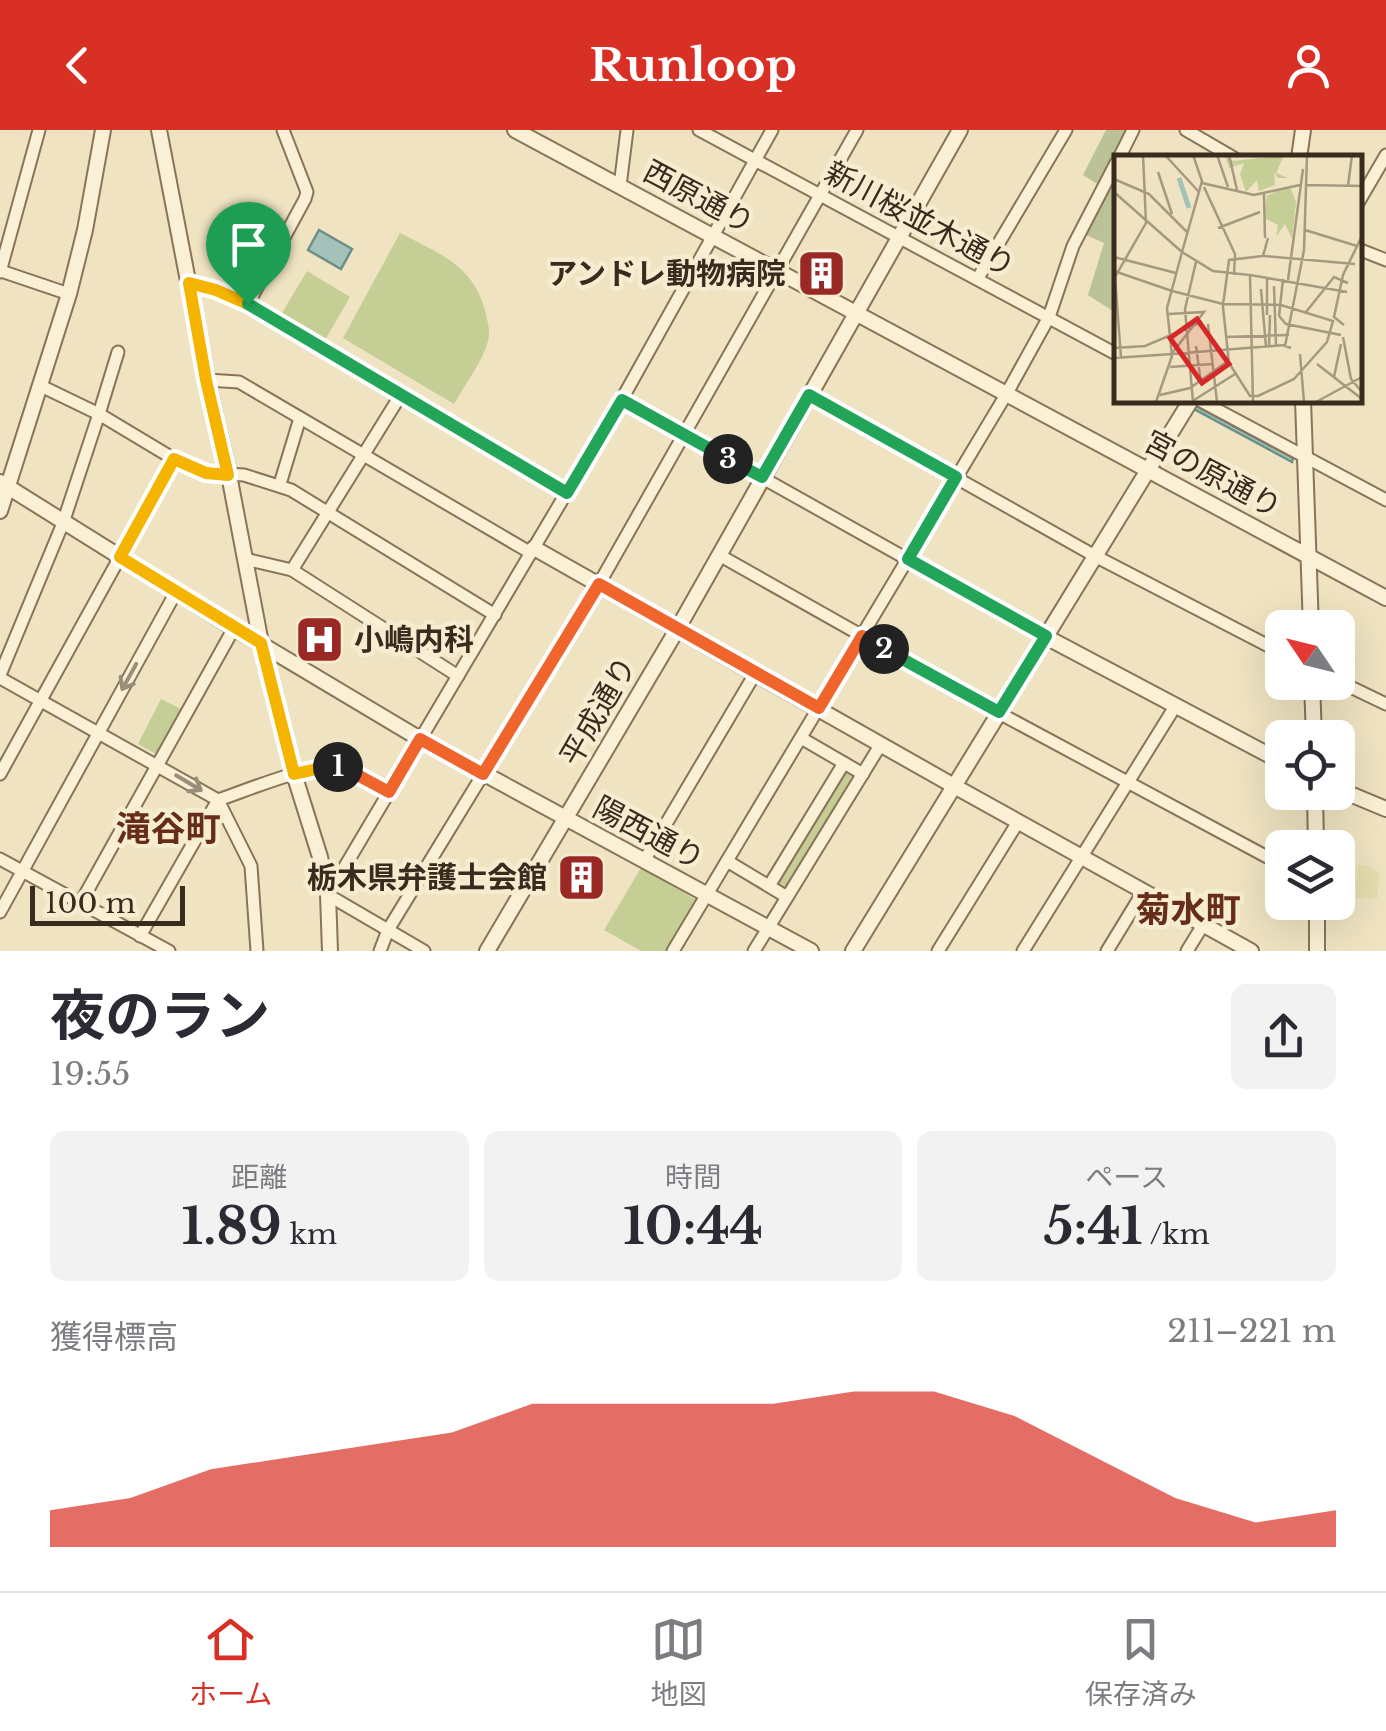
<!DOCTYPE html>
<html lang="ja">
<head>
<meta charset="utf-8">
<style>
	body { margin:0; font-family:"Libre Baskerville","Noto Sans JP",serif; background:#f2f2f3; color:#2b2b33; height:100vh; display:flex; flex-direction:column; font-size:38px; white-space:nowrap }
	* { box-sizing:border-box; margin:0 }
	p { font-size:32px; color:#7c7c81 }
	.icon { flex:none; width:55px; height:55px; fill:none; stroke:currentColor; stroke-width:2; stroke-linecap:round; stroke-linejoin:round }
	.map { position:relative; height:821px; overflow:hidden }
	.details { display:flex; flex-direction:column; background:#fff; flex:1 }
	.details>* { flex:none }
	.needle { width:65px; rotate:305deg }
	.buttons { position:absolute; left:1265px; top:480px; display:grid; gap:20px }
	.buttons a { display:grid; place-items:center; width:90px; height:90px; border-radius:15px; background:#fff; box-shadow:0 10px 40px #0002; font-size:50px }
	.scale { position:absolute; left:30px; bottom:25px; width:155px; box-sizing:border-box; padding-left:10px; border:5px solid #392b1d; border-top:0; font-size:28px; line-height:35px; white-space:nowrap; color:#392b1d; -webkit-text-stroke:8px #f6edd1; paint-order:stroke }
	.pin { position:absolute; display:grid; place-items:center; width:85px; height:85px; color:#fff; margin:-102px -42px; border-radius:50% 50% 50% 0; rotate:-45deg; box-shadow:0 0 10px #0007 }
	.pin .icon { rotate:45deg }
	.km { position:absolute; width:50px; height:50px; margin:-25px; border-radius:50%; background:#222; color:#fff; font-size:28px; line-height:50px; text-align:center }
	.round { display:grid; place-items:center; flex:none; width:105px; height:105px; border-radius:15px; background:#f2f2f3 }
	.head { display:flex; align-items:center; justify-content:space-between; height:170px; padding:0 50px }
	h1 { font-size:55px; font-weight:700; line-height:75px }
	.metrics { display:grid; grid-template-columns:repeat(3,1fr); gap:15px; height:170px; padding:10px 50px }
	.metrics div { display:grid; align-content:center; border-radius:15px; background:#f2f2f3; text-align:center }
	.metrics b { font-size:50px; font-weight:700 }
	.metrics small { font-size:28px; font-weight:400 }
	.metrics p { font-size:28px }
	.chart { height:280px; padding:20px 50px }
	.chart p { display:flex; justify-content:space-between }
	.chart svg { width:100%; height:180px; margin-top:10px; fill:#d93025; opacity:.7 }
	header { display:flex; justify-content:space-between; align-items:center; height:130px; padding:0 50px; background:#d93025; color:#fff; font-size:45px; font-weight:700 }
	.menu { display:flex; justify-content:space-around; align-items:center; height:140px; border-top:2px solid #e1e1e2; background:#fff; font-size:28px; color:#7c7c81 }
	.menu a { display:grid; justify-items:center; gap:5px }
	.menu .active { color:#d93025 }
	.map>svg:first-child { display:block }
</style>
</head>
<body>
<header><svg class="icon" aria-label="back" viewBox="0 0 24 24"><path d="M15 5l-7 7 7 7"/></svg>Runloop<svg class="icon" aria-label="person" viewBox="0 0 24 24"><circle cx="12" cy="8" r="4"/><path d="M4 21q1-7 8-7t8 7"/></svg></header>
<div class="map">
<svg width="1386" height="821" viewBox="0 0 1386 821">
	<rect width="100%" height="100%" fill="#efe3c1"/>
	<path fill="#e5deaf" d="M1358,735H1365L1380,743L1377,769L1356,768Z"/>
	<g fill="#c5ce95">
		<path d="M400,103C438,123 473,135 485,180C487,191 491,200 488,211C482,233 465,254 454,274L343,208Z"/>
		<path d="M307,141L350,167L325,210L282,183Z"/>
		<path d="M161,569L181,579L156,624L138,614Z"/>
		<path d="M845,638L858,644L785,762L774,755Z"/>
		<path d="M641,738L696,770L667,821H641L604,800Z"/>
	</g>
	<g fill="#bbc295">
		<path d="M1106,0H1128L1099,55L1083,45Z"/>
		<path d="M1116,49V183L1088,165L1104,113L1086,105Z"/>
	</g>
	<g fill="#a4c2ba" stroke="#6b9088" stroke-width="2.5">
		<path d="M319,100L352,119L341,139L308,120Z"/>
		<path d="M1196,276L1293,328L1292,332L1194,279Z"/>
	</g>
	<g fill="none" stroke-linecap="round" stroke-linejoin="round">
		<defs>
			<g id="minor">
				<path d="M699,0L1116,224"/>
				<path d="M1186,0L1234,28"/>
				<path d="M1119,28L1133,0"/>
				<path d="M620,56L627,0"/>
				<path d="M1358,73L1386,25"/>
				<path d="M1358,119L1386,130"/>
				<path d="M1,141L69,164"/>
				<path d="M0,142L39,0"/>
				<path d="M978,148L1066,0"/>
				<path d="M189,153L216,160L248,174L567,363"/>
				<path d="M248,174L305,69L307,62L283,0"/>
				<path d="M207,250L239,252L531,423"/>
				<path d="M41,256L99,284L118,222"/>
				<path d="M809,265L1095,426L1282,523"/>
				<path d="M622,269L1046,507"/>
				<path d="M1199,270L1386,370"/>
				<path d="M280,354L300,288"/>
				<path d="M719,425L999,583L1282,735"/>
				<path d="M245,429L292,440L458,546"/>
				<path d="M292,440L400,266"/>
				<path d="M0,545L63,393L99,284L174,329L206,343L244,345L291,360L495,485"/>
				<path d="M0,548L218,670L251,736L257,821"/>
				<path d="M1338,551L1386,574"/>
				<path d="M801,608L863,644"/>
				<path d="M0,644L174,329"/>
				<path d="M0,729L169,821"/>
				<path d="M644,731L756,542"/>
				<path d="M727,731L787,767"/>
				<path d="M769,756L844,633"/>
				<path d="M81,772L234,498"/>
				<path d="M0,782L176,462"/>
				<path d="M140,806L218,670C245,661 314,632 340,637C357,641 374,654 389,662"/>
				<path d="M380,821L388,800L599,454L857,0"/>
				<path d="M424,821L328,765L622,269L772,0"/>
				<path d="M673,821L1007,263L1049,187L1073,116L1116,33"/>
				<path d="M754,821L881,614"/>
				<path d="M938,821L1018,692"/>
				<path d="M1023,821L1176,575"/>
				<path d="M1107,821L1143,762"/>
				<path d="M1187,821L1203,795"/>
			</g>
			<g id="tertiary">
				<path d="M159,0L207,250L229,345L261,513L294,644L320,727L328,765L330,821"/>
				<path d="M515,0L1386,468"/>
				<path d="M1299,28L1303,0"/>
				<path d="M1303,270L1311,498"/>
				<path d="M0,352L234,498L420,609L811,821"/>
				<path d="M0,381L69,164L85,100L103,0"/>
				<path d="M534,418L954,656L1251,821"/>
				<path d="M1046,507L1282,632"/>
				<path d="M1312,552L1314,608"/>
				<path d="M1338,659L1386,679"/>
				<path d="M1315,662L1316,718"/>
				<path d="M1317,772V821"/>
				<path d="M487,821L678,498L960,0"/>
				<path d="M853,821L1191,270"/>
			</g>
		</defs>
		<use href="#minor" stroke="#897458" stroke-width="15"/>
		<use href="#tertiary" stroke="#897458" stroke-width="18"/>
		<use href="#minor" stroke="#faf0d5" stroke-width="11"/>
		<use href="#tertiary" stroke="#faf0d5" stroke-width="14"/>
	</g>
	<defs><path id="oneway-shaft" d="M-6 0H5M1.5-3L5.5 0L1.5 3" fill="none" stroke-width="1.6" stroke-linecap="round" stroke-linejoin="round" transform="scale(2.5)"/></defs>
	<g stroke="#9a8e79">
		<use href="#oneway-shaft" transform="translate(129 547) rotate(119)"/>
		<use href="#oneway-shaft" transform="translate(189 653) rotate(31)"/>
	</g>
	<g fill="none" stroke-linecap="round" stroke-linejoin="round">
		<defs>
			<path id="split-1" d="M248,174L216,160L189,153L206,250L228,345L206,343L174,329L120,427L261,513L294,644L331,636L338,637"/>
			<path id="split-2" d="M338,637L352,642L389,662L420,609L483,644L599,454L819,578L862,506L884,519"/>
			<path id="split-3" d="M728,329L762,347L809,265L956,347L908,429L1046,506L999,582L884,519"/>
			<path id="split-4" d="M248,174L567,363L622,270L728,329"/>
		</defs>
		<use href="#split-1" stroke="#fff" stroke-width="20"/>
		<use href="#split-2" stroke="#fff" stroke-width="20"/>
		<use href="#split-3" stroke="#fff" stroke-width="20"/>
		<use href="#split-4" stroke="#fff" stroke-width="20"/>
		<use href="#split-1" stroke="#f5b400" stroke-width="12"/>
		<use href="#split-2" stroke="#f0652b" stroke-width="12"/>
		<use href="#split-3" stroke="#22a559" stroke-width="12"/>
		<use href="#split-4" stroke="#22a559" stroke-width="12"/>
	</g>
	<defs>
		<symbol id="building-square" viewBox="-11 -11 22 22"><rect x="-9" y="-9" width="18" height="18" rx="4" fill="#9a2926" stroke="#f6edd1"/><path d="M-4-6H4V6H1V3H-1V6H-4ZM-2.5-4.3h1.7v1.8h-1.7ZM.8-4.3h1.7v1.8H.8ZM-2.5-1h1.7V.8h-1.7ZM.8-1h1.7V.8H.8Z" fill="#fff"/></symbol>
		<symbol id="hospital-square" viewBox="-11 -11 22 22"><rect x="-9" y="-9" width="18" height="18" rx="4" fill="#9a2926" stroke="#f6edd1"/><path d="M-5-5h3v3.5h4V-5h3V5h-3V1.5h-4V5h-3Z" fill="#fff"/></symbol>
	</defs>
	<g fill-rule="evenodd">
		<use href="#building-square" x="794" y="116" width="55" height="55"/>
		<use href="#hospital-square" x="292" y="482" width="55" height="55"/>
		<use href="#building-square" x="554" y="720" width="55" height="55"/>
	</g>
	<g text-anchor="middle" dominant-baseline="central" stroke-width="9" stroke-linejoin="round" paint-order="stroke">
		<g font-size="30" fill="#392b1d" stroke="#f6edd1">
			<text transform="translate(699 67) rotate(28)">西原通り</text>
			<text transform="translate(920 89) rotate(28)">新川桜並木通り</text>
			<text transform="translate(1213 344) rotate(28)">宮の原通り</text>
			<text transform="translate(598 581) rotate(-60)">平成通り</text>
			<text transform="translate(649 703) rotate(28)">陽西通り</text>
		</g>
		<g font-size="30" font-weight="bold" fill="#392b1d" stroke="#f6edd1" text-anchor="end">
			<text x="786" y="143">アンドレ動物病院</text>
			<text x="354" y="509" text-anchor="start">小嶋内科</text>
			<text x="547" y="747">栃木県弁護士会館</text>
		</g>
		<g font-size="35" font-weight="bold" fill="#672d1b" stroke="#f6edd1">
			<text x="168" y="698">滝谷町</text>
			<text x="1188" y="779">菊水町</text>
		</g>
	</g>
	<g transform="translate(1114 25)">
		<rect width="248" height="248" fill="#efe3c1"/>
		<path d="M111,0L119,6L170,0L162,18L174,23H164L160,17L161,30L145,36L143,25L132,37L126,19L130,8L115,13ZM168,33L177,34L182,47L178,84L171,69L162,82L164,70L150,63L153,41Z" fill="#c5ce95"/>
		<path fill="none" stroke="#a4c2ba" stroke-width="5" d="M65,23L75,53"/>
		<path fill="none" stroke="#a6997f" stroke-width="2.5" d="M51,0L85,37M103,0L114,32M115,0L123,35M44,17L58,59M0,24L35,39L73,77M88,28L140,40L186,30M192,30L248,31M234,31L238,0M90,32L121,99L120,120M0,37L68,97L53,153L58,201L42,247M150,39L151,83M104,73L146,57M191,75L243,91M154,83L149,101L241,109M68,97L99,116L136,120L139,247M68,97L88,26L79,0M0,102L62,118M0,116L58,136M136,120L233,137M174,125L189,14M160,131L162,191M147,134L152,192M58,136L109,149L167,150L219,166L213,187L180,224L144,241H136L115,208L109,152V148L110,143L115,105L149,101M192,157L220,122L234,128M55,159L90,157L59,197M153,160V123M165,161L172,169L227,180M165,161L169,124M94,169L103,247M230,170L220,162L229,120L248,81M112,182L175,180M229,182L237,224L248,237M82,191L87,229M155,191L156,160M0,193L31,191L88,167M177,193L171,191L190,95L193,0M58,199L171,190M186,199L190,247M0,203L58,199M7,203L1,122L32,68L29,0M203,209L248,244M56,212L98,209M220,222L227,189M46,240L76,233L114,206M77,247L121,219M79,247L71,154L82,107M202,247L248,222"/>
		<path fill="#d62828" fill-opacity="0.15" stroke="#d62828" stroke-width="5" d="M83,164L115,209L88,228L56,183Z"/>
		<rect width="248" height="248" fill="none" stroke="#392b1d" stroke-width="5"/>
	</g>
</svg>
<div class="buttons">
<a><svg class="needle" viewBox="-14 -14 28 28"><path d="M0-13l5 13h-10z" fill="#e53935"/><path d="M0 13l5-13h-10z" fill="#7c7c81"/></svg></a>
<a><svg class="icon" aria-label="locate" viewBox="0 0 24 24"><circle cx="12" cy="12" r="6"/><path d="M12 2v4M12 18v4M2 12h4M18 12h4"/></svg></a>
<a><svg class="icon" aria-label="layers" viewBox="0 0 24 24"><path d="M12 4l9 5-9 5-9-5zM3 14l9 5 9-5"/></svg></a>
</div>
<div class="scale">100 m</div>
<div class="pin" style="left:248px;top:174px;background:#1e9e55"><svg class="icon" aria-label="arrive" viewBox="0 0 24 24"><path d="M6 21V4h12l-3 4 3 4H6"/></svg></div>
<b class="km" style="left:338px;top:637px">1</b>
<b class="km" style="left:884px;top:519px">2</b>
<b class="km" style="left:728px;top:329px">3</b>
</div>
<section class="details">
<div class="head"><div><h1>夜のラン</h1><p>19:55</p></div><a class="round"><svg class="icon" aria-label="share" viewBox="0 0 24 24"><path d="M12 15V3M7 8l5-5 5 5M5 13v7h14v-7"/></svg></a></div>
<div class="metrics">
<div><p>距離</p><b>1.89<small> km</small></b></div>
<div><p>時間</p><b>10:44</b></div>
<div><p>ペース</p><b>5:41<small> /km</small></b></div>
</div>
<div class="chart"><p><span>獲得標高</span>211–221 m</p>
<svg viewBox="0 0 160 44" preserveAspectRatio="none"><path d="M0 44V35L10 32L20 25L30 22L40 19L50 16L60 9L70 9L80 9L90 9L100 6L110 6L120 12L130 22L140 32L150 38L160 35V44z"/></svg>
</div>
</section>
<nav class="menu">
<a class="active"><svg class="icon" aria-label="home" viewBox="0 0 24 24"><path d="M3 11l9-7 9 7M6 9v11h12V9"/></svg>ホーム</a>
<a><svg class="icon" aria-label="map" viewBox="0 0 24 24"><path d="M3 6l6-2 6 2 6-2v14l-6 2-6-2-6 2zM9 4v14M15 6v14"/></svg>地図</a>
<a><svg class="icon" aria-label="saved" viewBox="0 0 24 24"><path d="M7 4h10v16l-5-4-5 4z"/></svg>保存済み</a>
</nav>
</body>
</html>
